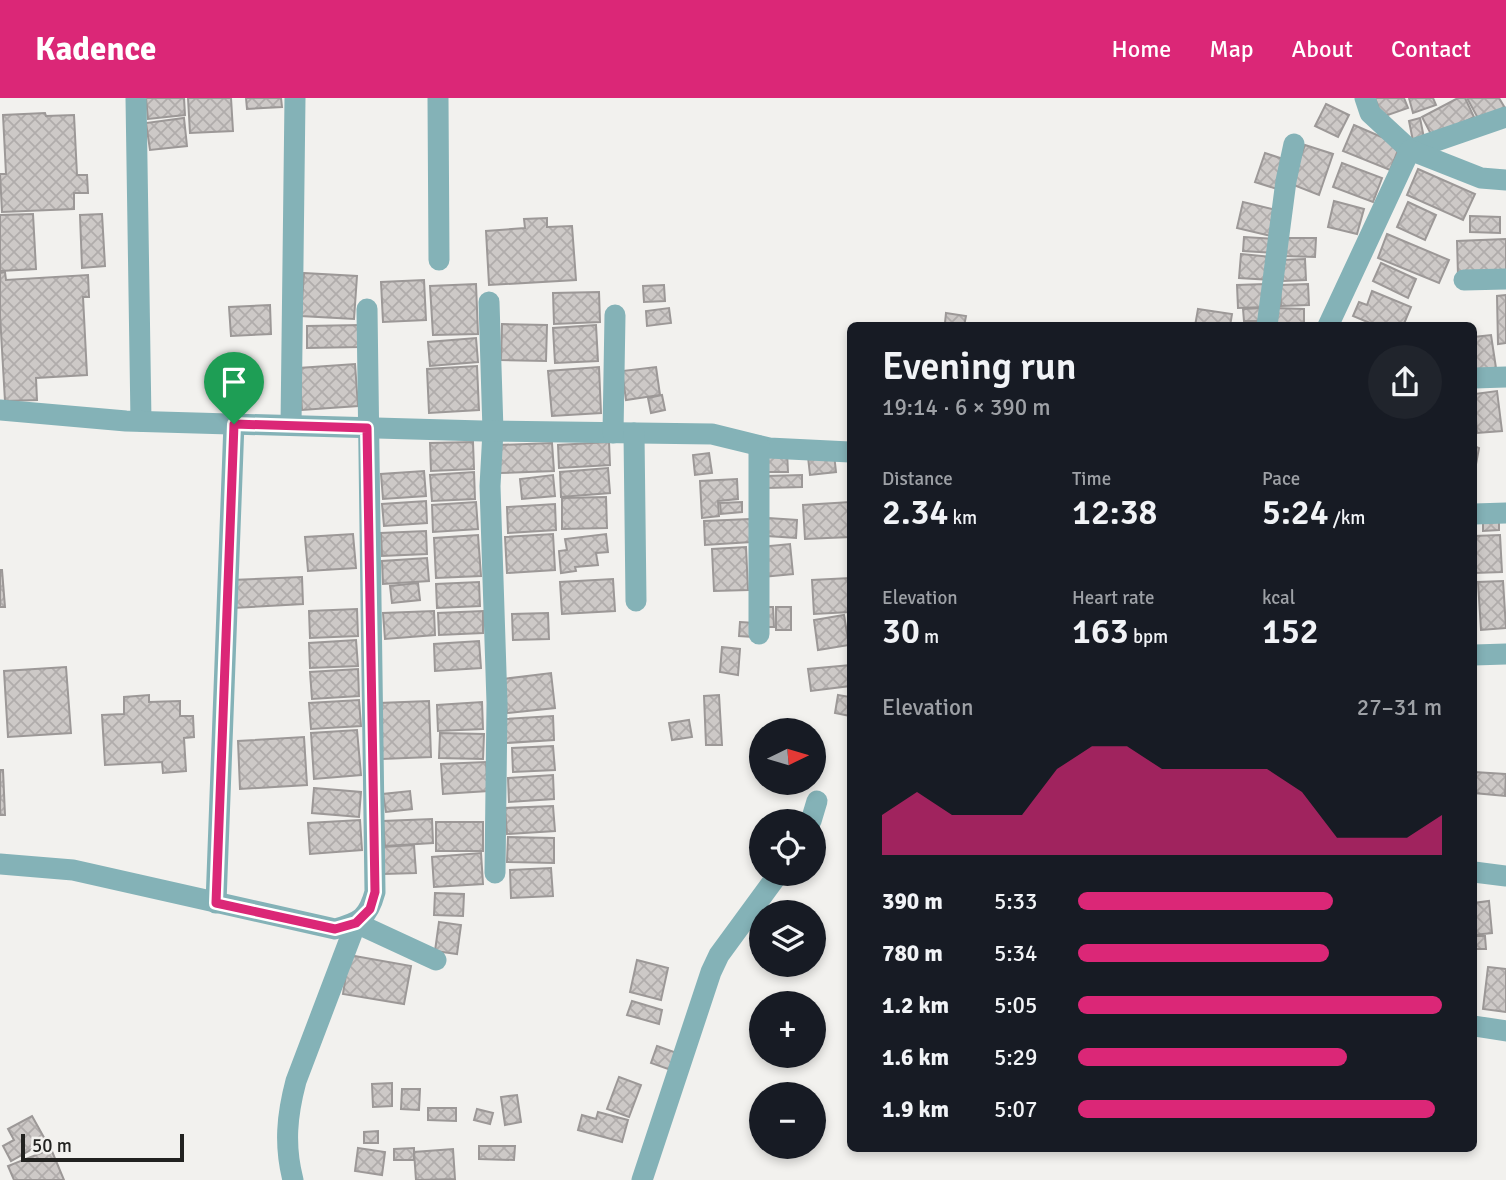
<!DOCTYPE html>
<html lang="en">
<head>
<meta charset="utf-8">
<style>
	body { margin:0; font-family:Signika,sans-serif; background:#20242c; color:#f1f3f6; height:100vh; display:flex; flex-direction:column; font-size:26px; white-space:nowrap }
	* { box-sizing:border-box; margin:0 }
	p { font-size:23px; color:#9ea1a6 }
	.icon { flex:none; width:38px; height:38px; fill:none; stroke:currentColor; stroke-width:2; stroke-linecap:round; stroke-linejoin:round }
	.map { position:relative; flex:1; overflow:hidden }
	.panel { position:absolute; left:847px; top:224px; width:630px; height:830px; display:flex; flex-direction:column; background:#171b24; border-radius:10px; box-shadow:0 4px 10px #0003 }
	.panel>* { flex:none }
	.needle { width:46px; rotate:85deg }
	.fabs { position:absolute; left:749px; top:620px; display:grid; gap:14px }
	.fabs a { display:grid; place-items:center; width:77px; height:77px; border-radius:50%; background:#171b24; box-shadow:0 4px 10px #0003; font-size:35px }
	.scale { position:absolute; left:21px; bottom:18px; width:163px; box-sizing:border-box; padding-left:7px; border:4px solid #222220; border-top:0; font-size:19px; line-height:24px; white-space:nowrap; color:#222220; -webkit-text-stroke:5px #f2f1ee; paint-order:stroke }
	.pin { position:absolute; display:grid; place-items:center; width:60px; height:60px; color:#fff; margin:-72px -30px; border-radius:50% 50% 50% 0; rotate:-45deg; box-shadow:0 0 7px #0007 }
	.pin .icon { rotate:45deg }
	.round { display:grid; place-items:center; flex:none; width:74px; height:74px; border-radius:37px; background:#20242c }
	.head { display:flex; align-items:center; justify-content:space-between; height:119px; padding:0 35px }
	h1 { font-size:38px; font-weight:600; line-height:52px }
	.metrics { display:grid; grid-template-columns:repeat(3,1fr); gap:10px; height:119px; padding:7px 35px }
	.metrics div { display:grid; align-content:center }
	.metrics b { font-size:35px; font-weight:600 }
	.metrics small { font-size:19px; font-weight:400 }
	.metrics p { font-size:19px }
	.chart { height:196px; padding:14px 35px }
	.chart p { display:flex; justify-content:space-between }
	.chart svg { width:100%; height:126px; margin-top:7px; fill:#db2777; opacity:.7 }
	ul { padding:0 35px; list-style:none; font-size:23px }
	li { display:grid; grid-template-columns:112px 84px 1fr; align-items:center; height:52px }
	li i { height:18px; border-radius:9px; background:#db2777 }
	header { display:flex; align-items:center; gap:42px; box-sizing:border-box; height:98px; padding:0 35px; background:#db2777; color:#fff }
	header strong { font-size:33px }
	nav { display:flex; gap:38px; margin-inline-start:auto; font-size:24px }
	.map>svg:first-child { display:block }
</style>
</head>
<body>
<header>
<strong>Kadence</strong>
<nav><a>Home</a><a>Map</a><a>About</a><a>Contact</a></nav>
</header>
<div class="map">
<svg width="1506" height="1082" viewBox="0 0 1506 1082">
	<defs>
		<pattern id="building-cross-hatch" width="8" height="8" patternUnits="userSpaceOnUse" patternTransform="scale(1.75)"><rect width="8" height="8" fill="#cdc9c7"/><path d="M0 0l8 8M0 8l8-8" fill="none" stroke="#b0acab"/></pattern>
	</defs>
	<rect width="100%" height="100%" fill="#f2f1ee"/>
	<g fill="url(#building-cross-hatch)" stroke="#9c9897" stroke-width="2">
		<path d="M146,0H184L185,17L148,21Z"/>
		<path d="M188,0H231L233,33L190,35Z"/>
		<path d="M246,0H281L282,9L247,11Z"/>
		<path d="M1375,0H1404L1408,10L1382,19Z"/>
		<path d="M1409,0H1433L1436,7L1413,15Z"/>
		<path d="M1458,0H1465L1474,19L1433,40L1422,19Z"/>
		<path d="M1467,0H1499L1505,10L1480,24Z"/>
		<path d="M1326,6L1349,17L1338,39L1315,28Z"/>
		<path d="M45,15L46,18L74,17L77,77H87L88,95H74V111L2,114L0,76H6L3,17Z"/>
		<path d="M184,20L187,48L150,52L146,25Z"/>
		<path d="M1420,20L1424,40L1413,43L1409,23Z"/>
		<path d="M1354,27L1400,47L1390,72L1343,53Z"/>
		<path d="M1305,47L1333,56L1319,97L1291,86Z"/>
		<path d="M1265,55L1286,62L1277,91L1255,84Z"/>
		<path d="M1342,65L1382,80L1373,104L1333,89Z"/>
		<path d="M1418,71L1475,96L1463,122L1407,97Z"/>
		<path d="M1334,103L1364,111L1357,136L1328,129Z"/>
		<path d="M1243,104L1280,113L1275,139L1237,130Z"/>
		<path d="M1408,104L1436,117L1425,142L1397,129Z"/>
		<path d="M33,116L36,171L0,173V117Z"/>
		<path d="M102,116L105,168L82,170L80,117Z"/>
		<path d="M1470,118L1500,119V135L1470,134Z"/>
		<path d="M547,120V129L572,128L576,182L489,187L486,133L525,130L524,121Z"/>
		<path d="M1387,136L1449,162L1439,185L1378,160Z"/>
		<path d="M1244,139L1276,141L1275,155L1243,153Z"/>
		<path d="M1284,140H1316L1315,159L1284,158Z"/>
		<path d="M1506,141V175L1458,177L1457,143Z"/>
		<path d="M1241,156L1273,159L1272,182L1239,180Z"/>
		<path d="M1305,161L1306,182L1283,183L1282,162Z"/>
		<path d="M1381,165L1416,181L1408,200L1373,183Z"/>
		<path d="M5,174L6,182L88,177L89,199H83L87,277L36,280L37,302L5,303L0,217V175Z"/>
		<path d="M304,175L357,178L354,221L301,218Z"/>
		<path d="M424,182L426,222L383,224L381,184Z"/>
		<path d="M476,186L478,236L433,237L430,188Z"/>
		<path d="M1265,186L1266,209L1238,210L1237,187Z"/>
		<path d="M1308,186L1309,207L1281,208L1280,187Z"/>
		<path d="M664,187L665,203L644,204L643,188Z"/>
		<path d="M1372,193L1411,209L1403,228H1377L1353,218L1359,204L1367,207Z"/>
		<path d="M599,194L600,224L554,226L553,195Z"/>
		<path d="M1506,197V245L1498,246L1497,198Z"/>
		<path d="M270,207L271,236L231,238L229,209Z"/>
		<path d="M669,210L671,225L647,228L646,213Z"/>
		<path d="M1262,210L1263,223H1244L1243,211Z"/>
		<path d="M1275,210L1304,211V228H1275Z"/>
		<path d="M1198,211L1232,216L1230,228H1195Z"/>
		<path d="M946,215L966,218L964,228L945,225Z"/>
		<path d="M502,226L547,227L546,263L501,262Z"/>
		<path d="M361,227V249L307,250V228Z"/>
		<path d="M596,227L598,263L555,265L553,230Z"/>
		<path d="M1491,237L1496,270L1474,273V239Z"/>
		<path d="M476,240L478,264L430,268L428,244Z"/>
		<path d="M355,266L358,308L302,312L299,270Z"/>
		<path d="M477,268L479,312L429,315L427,271Z"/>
		<path d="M599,269L601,315L552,318L548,273Z"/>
		<path d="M656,269L660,297L626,302L622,273Z"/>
		<path d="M1497,293L1502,333L1477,335L1474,296Z"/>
		<path d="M662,297L665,312L651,315L648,300Z"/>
		<path d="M473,344L474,371L431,373L430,345Z"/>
		<path d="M609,344L610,367L559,370L558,347Z"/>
		<path d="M552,345L554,373L500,375L499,347Z"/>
		<path d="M1474,348L1479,350L1474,377Z"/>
		<path d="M787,354L788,374H767V355Z"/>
		<path d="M709,355L712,375L695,377L693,357Z"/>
		<path d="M834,356L836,374L810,377L808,359Z"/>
		<path d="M608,370L610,395L561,399L560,374Z"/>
		<path d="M424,373L426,398L383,401L381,376Z"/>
		<path d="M474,374L475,401L432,403L430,377Z"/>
		<path d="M553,377L555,398L522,401L520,381Z"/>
		<path d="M802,377V389L767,390V378Z"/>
		<path d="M737,381L738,401L718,403L719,418L702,420L700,383Z"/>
		<path d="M606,399L607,430L562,431V400Z"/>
		<path d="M426,403L427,425L384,428L382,406Z"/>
		<path d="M476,404L478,431L433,434L432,407Z"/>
		<path d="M742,404V414L721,416L720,405Z"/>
		<path d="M850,404V439L805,441L803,407Z"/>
		<path d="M555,406L556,432L508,435L507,409Z"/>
		<path d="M768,420L797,422L796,440L767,438Z"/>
		<path d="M750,421L751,444L705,447L704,423Z"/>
		<path d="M1499,422V432L1483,433V423Z"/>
		<path d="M426,433L427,456L382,458L381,435Z"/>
		<path d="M353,436L356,470L308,473L305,439Z"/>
		<path d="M553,436L555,472L507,475L505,439Z"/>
		<path d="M606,436L608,454L596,455L598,467L575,469L576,473L561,475L559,453L567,452L565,441Z"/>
		<path d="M478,437L481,478L436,480L434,440Z"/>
		<path d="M1500,437L1502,474L1474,475V438Z"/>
		<path d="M790,446L793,476L762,479L760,449Z"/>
		<path d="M746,449L748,492L714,493L712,451Z"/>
		<path d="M427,460L429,483L383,486L382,463Z"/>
		<path d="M0,472H2L5,509H0Z"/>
		<path d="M302,479L303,506L233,510L232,482Z"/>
		<path d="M850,480V514L814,516L812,482Z"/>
		<path d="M613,481L615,513L562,516L560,484Z"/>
		<path d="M1503,483L1506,530L1481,532L1478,484Z"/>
		<path d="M479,484L480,508L437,510L436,486Z"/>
		<path d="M418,485L420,502L392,505L390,488Z"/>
		<path d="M760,509H773L774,529H760Z"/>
		<rect x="776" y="509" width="15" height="23"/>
		<path d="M357,511L358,538L310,540L309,513Z"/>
		<path d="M434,513L435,537L385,541L383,515Z"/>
		<path d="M483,513V535L439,537L438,515Z"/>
		<path d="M548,515L549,541L513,542L512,516Z"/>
		<path d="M844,517L849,547L818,552L814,522Z"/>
		<path d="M740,524L754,525L753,539L739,538Z"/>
		<path d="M356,542L358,568L310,570L309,545Z"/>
		<path d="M479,543L481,570L435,573L434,546Z"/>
		<path d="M722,549L740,551L738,577L720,574Z"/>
		<path d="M850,567V588L811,593L808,571Z"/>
		<path d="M66,569L71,635L8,639L4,573Z"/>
		<path d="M358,571L359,598L312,601L310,574Z"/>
		<path d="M551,575L555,610L507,615L503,581Z"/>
		<path d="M149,597V604L180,603V618H193L194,639L184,640L186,673L163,675L162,664L105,667L102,617L124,616V599Z"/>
		<path d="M719,597L722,647H706L704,598Z"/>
		<path d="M838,597L850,599V618L835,615Z"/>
		<path d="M359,602L361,628L311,631L309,605Z"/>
		<path d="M429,603L431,659L382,661L379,605Z"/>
		<path d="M482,604L483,631L438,633L437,607Z"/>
		<path d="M553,618L554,642L506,645L505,621Z"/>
		<path d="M689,622L692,639L672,642L669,625Z"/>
		<path d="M357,632L361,677L314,681L311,635Z"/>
		<path d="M440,635L484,636L483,661L439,660Z"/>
		<path d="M304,639L307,687L240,691L238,643Z"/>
		<path d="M553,648L555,672L513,674L512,650Z"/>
		<path d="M486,664L488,693L443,696L441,666Z"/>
		<path d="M0,672H3L5,717H0Z"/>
		<path d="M1474,674L1506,676L1505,698L1474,695Z"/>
		<path d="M553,677L554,701L509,704L508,680Z"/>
		<path d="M314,690L361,694L359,719L312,715Z"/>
		<path d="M410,693L412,711L386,714L383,696Z"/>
		<path d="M553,708L555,733L507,736L505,710Z"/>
		<path d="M432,721L433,745L385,748L383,723Z"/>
		<path d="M360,722L362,752L310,756L308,725Z"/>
		<rect x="436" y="724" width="47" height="29"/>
		<path d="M508,739L554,740V765L507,764Z"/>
		<path d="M414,747L416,775L384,776L382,749Z"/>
		<path d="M481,755L483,786L434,789L432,759Z"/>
		<path d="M551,770L553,798L511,800L510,772Z"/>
		<path d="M435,795L464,796L463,818L434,817Z"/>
		<path d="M1489,803L1492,835L1474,837V805Z"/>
		<path d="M439,824L461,827L457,856L435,853Z"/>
		<path d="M1474,838H1485L1486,851H1474Z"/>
		<path d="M349,857L411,868L404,906L343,896Z"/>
		<path d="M637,862L668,870L661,902L630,894Z"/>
		<path d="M1488,869L1506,871V914L1483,911Z"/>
		<path d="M632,903L662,912L659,926L627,917Z"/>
		<path d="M657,948L677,955L671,972L651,965Z"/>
		<path d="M619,979L641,987L629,1019L607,1011Z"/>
		<path d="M392,985V1008L373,1009L372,986Z"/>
		<path d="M402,991H420L419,1012L401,1011Z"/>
		<path d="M517,997L521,1024L505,1027L501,999Z"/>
		<path d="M428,1010H456V1023L428,1022Z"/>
		<path d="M477,1011L493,1015L490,1026L474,1022Z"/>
		<path d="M598,1014L628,1022L622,1044L578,1032L582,1017L596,1021Z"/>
		<path d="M32,1018L46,1043L11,1063L3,1048L14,1042L8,1031Z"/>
		<path d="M378,1033V1045H364V1034Z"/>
		<path d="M479,1048H515L514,1062L479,1061Z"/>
		<path d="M358,1050L385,1054L382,1077L355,1073Z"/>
		<path d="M414,1050V1062H394V1051Z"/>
		<path d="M51,1051L64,1082H14L8,1068Z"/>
		<path d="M453,1051L455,1081L416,1082L414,1054Z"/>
	</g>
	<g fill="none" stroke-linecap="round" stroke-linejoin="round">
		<g stroke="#84b2b7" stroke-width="21">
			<path d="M136,0L141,323"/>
			<path d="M438,0L439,162"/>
			<path d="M1365,0L1370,15L1410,52L1506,19"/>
			<path d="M1464,182L1506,181"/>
			<path d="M489,204L493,333L490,388L497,605L495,775"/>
			<path d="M1267,228L1286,83L1294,46"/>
			<path d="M1328,228L1410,52L1481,80L1506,82"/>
			<path d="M1474,280L1506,279"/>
			<path d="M0,312L126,323L482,333L712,336L769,350L850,354"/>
			<path d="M291,327L295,0"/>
			<path d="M613,335L615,217"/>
			<path d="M634,335L636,503"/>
			<path d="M1474,416L1506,415"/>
			<path d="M759,536V348"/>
			<path d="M1474,557L1506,556"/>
			<path d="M811,723L817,703"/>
			<path d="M0,766L73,772L335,831C360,824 368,820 375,794L367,211"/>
			<path d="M1474,774L1506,778"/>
			<path d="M216,805L234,325"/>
			<path d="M1474,928L1506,933"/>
			<path d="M293,1082C284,1047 287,1017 296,983L356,825L436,862"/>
			<path d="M642,1082L711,874L719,857L779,775"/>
		</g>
	</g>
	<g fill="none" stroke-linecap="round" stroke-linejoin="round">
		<defs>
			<path id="route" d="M234,326L367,330L375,794L370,811L356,825L335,831L216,805Z"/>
		</defs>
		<use href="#route" stroke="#fff" stroke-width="14"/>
		<use href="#route" stroke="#db2777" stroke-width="9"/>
	</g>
</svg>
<div class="fabs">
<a><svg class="needle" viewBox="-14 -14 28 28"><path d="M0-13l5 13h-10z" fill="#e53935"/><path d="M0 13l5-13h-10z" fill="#9ea1a6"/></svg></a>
<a><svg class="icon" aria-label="locate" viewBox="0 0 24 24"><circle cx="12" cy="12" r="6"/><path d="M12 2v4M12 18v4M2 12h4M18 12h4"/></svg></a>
<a><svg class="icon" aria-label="layers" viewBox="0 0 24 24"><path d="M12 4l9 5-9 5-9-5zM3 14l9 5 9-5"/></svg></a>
<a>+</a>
<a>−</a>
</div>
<div class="scale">50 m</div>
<div class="pin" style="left:234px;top:326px;background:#1e9e55"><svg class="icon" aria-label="arrive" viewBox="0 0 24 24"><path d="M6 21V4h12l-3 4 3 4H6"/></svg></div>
<section class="panel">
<div class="head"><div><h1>Evening run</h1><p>19:14 · 6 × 390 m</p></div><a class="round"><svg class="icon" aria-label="share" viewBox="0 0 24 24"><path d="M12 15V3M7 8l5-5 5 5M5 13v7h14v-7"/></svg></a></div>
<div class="metrics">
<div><p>Distance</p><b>2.34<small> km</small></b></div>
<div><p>Time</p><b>12:38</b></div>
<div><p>Pace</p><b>5:24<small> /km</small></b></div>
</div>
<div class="metrics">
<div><p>Elevation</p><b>30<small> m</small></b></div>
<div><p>Heart rate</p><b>163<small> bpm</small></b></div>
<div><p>kcal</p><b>152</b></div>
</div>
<div class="chart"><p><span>Elevation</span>27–31 m</p>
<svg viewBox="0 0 160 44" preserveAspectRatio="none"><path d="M0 44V30L10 22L20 30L30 30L40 30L50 14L60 6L70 6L80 14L90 14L100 14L110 14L120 22L130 38L140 38L150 38L160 30V44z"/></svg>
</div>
<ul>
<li><b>390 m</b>5:33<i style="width:70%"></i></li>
<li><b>780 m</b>5:34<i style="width:69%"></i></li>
<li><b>1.2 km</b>5:05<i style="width:100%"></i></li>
<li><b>1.6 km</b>5:29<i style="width:74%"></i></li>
<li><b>1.9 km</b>5:07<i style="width:98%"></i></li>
</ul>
</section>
</div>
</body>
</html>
